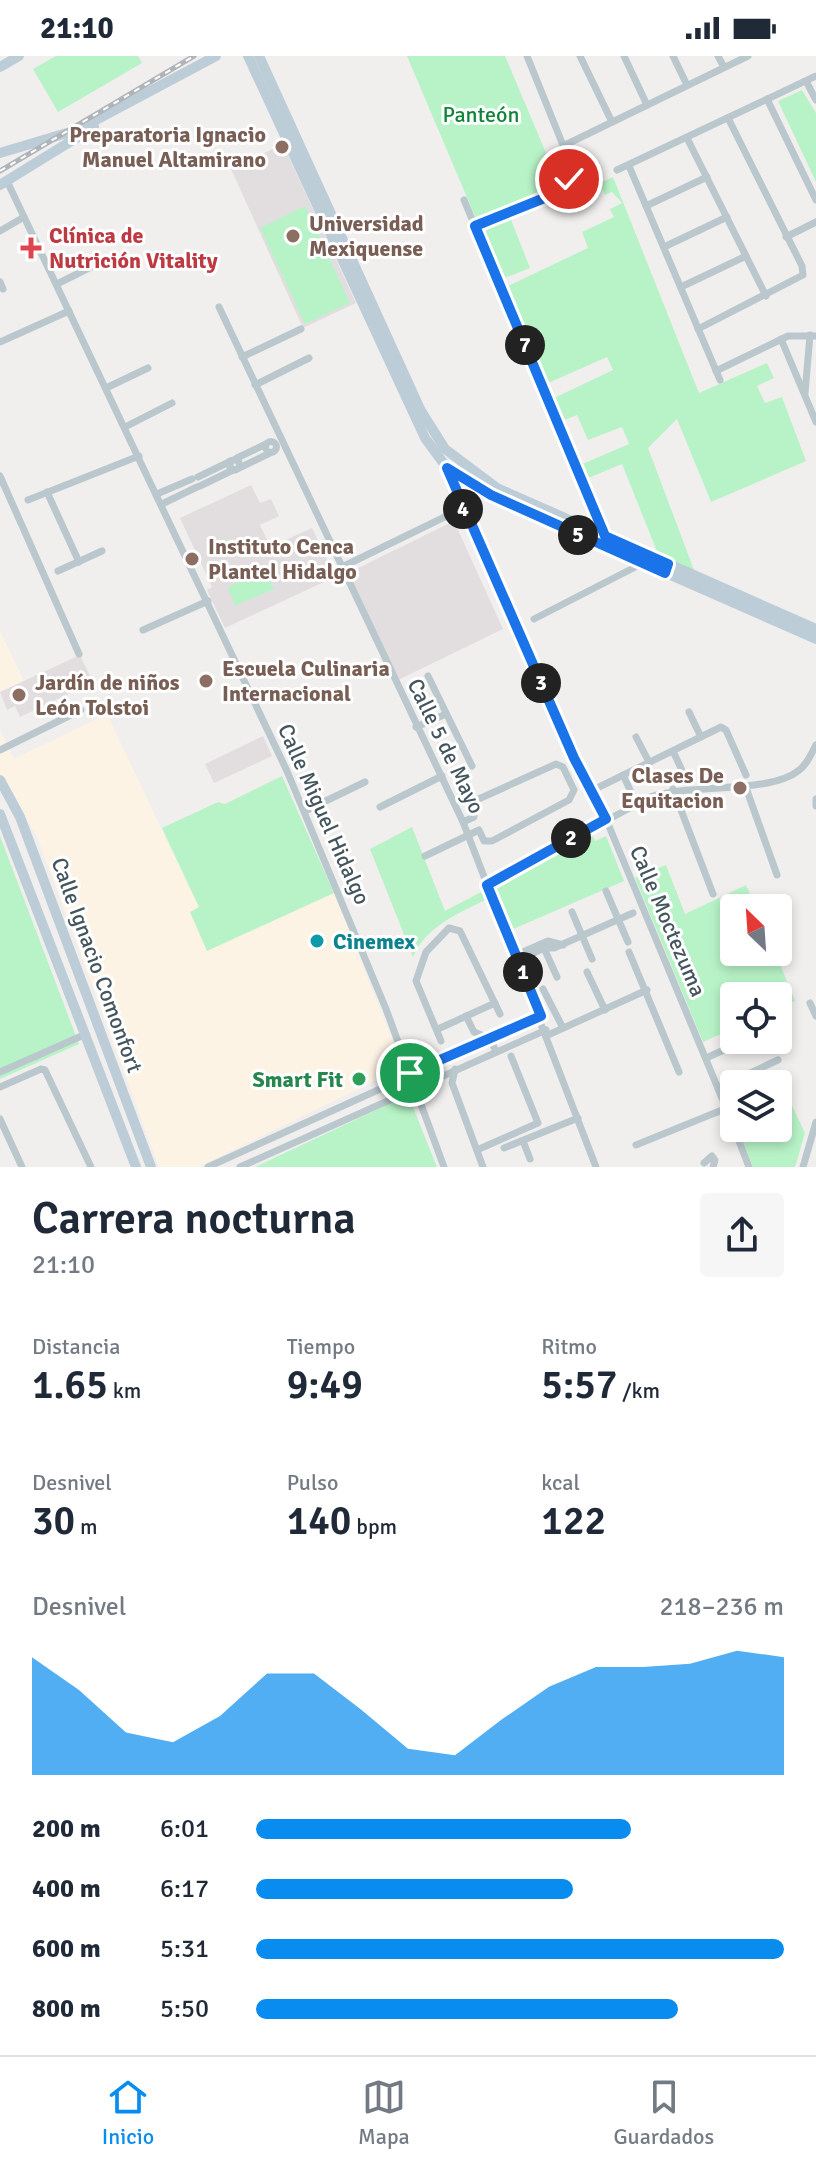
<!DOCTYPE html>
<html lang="es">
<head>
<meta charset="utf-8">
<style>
	body { margin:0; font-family:Signika,sans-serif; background:#f6f6f7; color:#1f2937; height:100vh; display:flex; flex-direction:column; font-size:30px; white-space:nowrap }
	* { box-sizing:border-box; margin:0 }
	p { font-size:26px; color:#747a83 }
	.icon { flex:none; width:44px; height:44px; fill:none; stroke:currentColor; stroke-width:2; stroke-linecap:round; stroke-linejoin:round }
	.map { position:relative; height:1111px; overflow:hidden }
	.details { display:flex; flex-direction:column; background:#fff; flex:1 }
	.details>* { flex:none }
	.needle { width:52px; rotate:335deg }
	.tools { position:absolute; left:720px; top:838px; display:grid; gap:16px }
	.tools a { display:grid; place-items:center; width:72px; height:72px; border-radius:8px; background:#fff; box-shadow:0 4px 12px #0003; font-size:40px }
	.pin { position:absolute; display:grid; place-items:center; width:68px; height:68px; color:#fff; margin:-34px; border:4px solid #fff; border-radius:50%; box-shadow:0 2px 8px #0007 }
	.km { position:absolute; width:40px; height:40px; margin:-20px; border-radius:50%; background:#222; color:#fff; font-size:22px; line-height:40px; text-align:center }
	.round { display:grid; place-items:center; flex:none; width:84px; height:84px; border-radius:8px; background:#f6f6f7 }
	.summary { display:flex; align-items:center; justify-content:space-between; height:136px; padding:0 32px }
	h1 { font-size:44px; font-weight:600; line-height:60px }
	.stats { display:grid; grid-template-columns:repeat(3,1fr); gap:12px; height:136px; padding:8px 32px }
	.stats div { display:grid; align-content:center }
	.stats b { font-size:40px; font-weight:600 }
	.stats small { font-size:22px; font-weight:400 }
	.stats p { font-size:22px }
	.chart { height:224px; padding:16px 32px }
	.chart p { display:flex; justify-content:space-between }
	.chart svg { width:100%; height:144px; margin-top:8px; fill:#098cef; opacity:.7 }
	ul { padding:0 32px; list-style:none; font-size:26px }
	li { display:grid; grid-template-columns:128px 96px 1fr; align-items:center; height:60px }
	li i { height:20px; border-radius:10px; background:#098cef }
	.status { display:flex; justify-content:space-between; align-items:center; height:56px; padding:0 40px; background:#fff; direction:ltr }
	.status svg { height:22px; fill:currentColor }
	.dock { display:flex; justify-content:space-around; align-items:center; height:112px; border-top:2px solid #e0e1e3; background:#fff; font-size:22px; color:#747a83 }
	.dock a { display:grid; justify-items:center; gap:4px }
	.dock .active { color:#098cef }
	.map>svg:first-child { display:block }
</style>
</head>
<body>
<div class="status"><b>21:10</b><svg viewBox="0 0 49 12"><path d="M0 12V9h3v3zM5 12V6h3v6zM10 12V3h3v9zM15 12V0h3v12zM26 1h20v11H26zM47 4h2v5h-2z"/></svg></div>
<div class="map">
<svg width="816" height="1111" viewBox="0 0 816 1111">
	<rect width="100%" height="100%" fill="#f1eeee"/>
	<g fill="#fdf3e5">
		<path d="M0,575L24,625L0,636Z"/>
		<path d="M107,658L199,852L191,856L207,895L334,837L403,1011L198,1111H159L37,780L0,722V674L14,703Z"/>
	</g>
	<g fill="#e2dee0">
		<path d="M283,88L356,247L303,272L231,113Z"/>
		<path d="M251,429L260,447L271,443L279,460L260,469L269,488L256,494L257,497L312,472L331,512L322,516L326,525L225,572L207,534L212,531L180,462Z"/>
		<path d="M454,465L503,573L398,624L348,517Z"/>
		<path d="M80,599L93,626L20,661L15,650L7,654L0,636Z"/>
		<path d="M263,680L272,700L214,727L205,708Z"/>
	</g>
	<g fill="#b8f3c7">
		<path d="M56,0H138L142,7L58,56L33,13Z"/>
		<path d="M407,0H505L554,116L569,109L567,119L548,137L530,140L477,165Z"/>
		<path d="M802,34L816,57V126L778,45Z"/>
		<path d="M613,121L699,337L767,307L774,322L757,330L765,347L782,341L806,405L711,446L677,363L648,392L694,514L658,498L622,408L586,423L580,409L629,388L622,371L588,384L577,359L562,365L552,343L613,314L607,301L546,328L506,231L588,192L582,176L614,161L610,153L622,147L612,136L605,139L600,127Z"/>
		<path d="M305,150L350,247L305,268L260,172Z"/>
		<path d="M510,161L530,212L502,223L481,172Z"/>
		<path d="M265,514L274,533L235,550L228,531Z"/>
		<path d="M282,720L334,837L207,895L190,856L199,851L162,772L218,746L225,748Z"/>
		<path d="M412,771L445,855L483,835L487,843C458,858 426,870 413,901L370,793Z"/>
		<path d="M591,776L595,785L606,780L624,825L511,874L492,830Z"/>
		<path d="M0,780L79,988L0,1023Z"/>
		<path d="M666,809L685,858L746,829L756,852H734V896H775L795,945L778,952V940H734V972L703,986L635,822Z"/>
		<path d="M408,1039L437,1111H255Z"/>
		<path d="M787,1039L805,1077L795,1111H753L738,1072H778V1043Z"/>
	</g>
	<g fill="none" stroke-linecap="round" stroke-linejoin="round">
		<g stroke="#bac8ce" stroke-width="7">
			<path d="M580,0L612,66"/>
			<path d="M624,0L647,49"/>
			<path d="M673,0L687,29"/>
			<path d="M718,0L724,11"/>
			<path d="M806,25L816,44"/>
			<path d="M767,43L816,144"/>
			<path d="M687,82L766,240"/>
			<path d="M565,89L748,0"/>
			<path d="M629,110L720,324"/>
			<path d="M617,114L816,20"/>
			<path d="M7,125L287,715L386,953L444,1111"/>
			<path d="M464,144L605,480"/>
			<path d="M646,150L707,121"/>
			<path d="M475,170C505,158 560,147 573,114L527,0"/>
			<path d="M0,175L24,161"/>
			<path d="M786,181L816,166"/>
			<path d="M664,191L727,161"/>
			<path d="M0,226L3,233"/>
			<path d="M57,228L103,205"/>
			<path d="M681,231L746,200"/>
			<path d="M219,251L463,766L596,1111"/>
			<path d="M698,273L803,219L802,210L728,62"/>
			<path d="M781,283L816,366"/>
			<path d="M0,286L69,255"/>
			<path d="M242,301L301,273"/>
			<path d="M716,315L788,280H816"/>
			<path d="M255,329L309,302"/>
			<path d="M106,332L148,312"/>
			<path d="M805,337L810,279"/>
			<path d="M125,371L172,347"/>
			<circle cx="271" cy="391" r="5.5"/>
			<path d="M237,402L266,388"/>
			<path d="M240,411L238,403L230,405V412L235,414L270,397"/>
			<path d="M447,412L574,702L606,763L734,1071"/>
			<path d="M0,420L79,598"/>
			<path d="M198,421L229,406"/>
			<path d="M200,430L233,414"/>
			<path d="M47,436L79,506"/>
			<path d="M157,438L192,423"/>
			<path d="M28,444L139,400"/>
			<path d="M162,448L197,431"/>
			<path d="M340,512L463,452"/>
			<path d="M58,515L102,495"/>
			<path d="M534,563L643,507"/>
			<path d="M143,574L208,545"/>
			<path d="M428,620L472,710"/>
			<path d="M689,656L701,681"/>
			<path d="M416,671L446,658"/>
			<path d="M636,681L649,706"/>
			<path d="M0,694L81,654"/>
			<path d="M673,695L685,721"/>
			<path d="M623,719L632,738"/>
			<path d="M745,729L777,819"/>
			<path d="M673,733L713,838"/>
			<path d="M591,735L721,671L726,674L746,719"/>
			<path d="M816,743V750"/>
			<path d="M380,751L442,720"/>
			<path d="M305,755L365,726"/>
			<path d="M425,800L479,774L484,785H492L569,744L574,734L563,711L556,708L472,746L474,761L463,766"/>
			<path d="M487,829L650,741C690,727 769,738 798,715C807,709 811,698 816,689"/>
			<path d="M606,835L628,886"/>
			<path d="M572,856L592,903"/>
			<path d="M544,892L557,921"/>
			<path d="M629,896L679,1016"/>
			<path d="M516,899L548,885L563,889"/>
			<path d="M519,904L544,892H554L633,857"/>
			<path d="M587,916L605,954"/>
			<path d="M543,933L563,972"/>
			<path d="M810,947L816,960"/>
			<path d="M466,960L474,976L489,982L496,995"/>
			<path d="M438,973L495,947"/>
			<path d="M548,979L647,934"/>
			<path d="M441,985L416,925L426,896L449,872L460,875L500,958"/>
			<path d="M706,1002L746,984"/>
			<path d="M455,1013L452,1027L483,1111"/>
			<path d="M0,1016L86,978"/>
			<path d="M0,1031L41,1013L45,1014L91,1111"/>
			<path d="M718,1032L778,1004"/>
			<path d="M0,1063L22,1111"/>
			<path d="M734,1072L749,1111"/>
			<path d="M523,1085L530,1103"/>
			<path d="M636,1089L727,1052"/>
			<path d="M504,1092L578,1062"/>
			<path d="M477,1094L538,1067L511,1000"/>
			<path d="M704,1107L712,1100L715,1104L713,1111"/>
			<path d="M208,1111L541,960"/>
			<path d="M240,1111L546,974"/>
			<path d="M803,1111L816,1066"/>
		</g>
		<g stroke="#bdcdd7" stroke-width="10">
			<path d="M248,0L425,382L447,412L525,455L816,583"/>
			<path d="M259,0L421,355L445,393L497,432L816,573"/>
			<path d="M0,11L19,0"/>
			<path d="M0,97L77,74L216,0"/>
			<path d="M0,129L94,71"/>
			<path d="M0,724L20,761L151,1111"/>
			<path d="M0,758L136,1111"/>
		</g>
		<defs>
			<path id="rail" d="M0,115L194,0"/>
		</defs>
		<use href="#rail" stroke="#afb4b9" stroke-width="5"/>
		<use href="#rail" stroke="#fff" stroke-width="2" stroke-dasharray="6" stroke-linecap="butt"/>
	</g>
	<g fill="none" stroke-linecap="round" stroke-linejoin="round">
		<defs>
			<path id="route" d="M410,1017L541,960L487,829L606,763L574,702L447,412L491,439L665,517L668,508L605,480L475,170L547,141L569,123"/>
		</defs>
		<use href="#route" stroke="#fff" stroke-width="16"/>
		<use href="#route" stroke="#1a73e8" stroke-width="10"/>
	</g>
	<g fill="#8d6e63" stroke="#fff" stroke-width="3">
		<circle cx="282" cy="91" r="8"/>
		<circle cx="293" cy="180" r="8"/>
		<circle cx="192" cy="503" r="8"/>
		<circle cx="206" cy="625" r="8"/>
		<circle cx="19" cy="639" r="8"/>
		<circle cx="740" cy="732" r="8"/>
	</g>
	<path fill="#e0444e" stroke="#fff" stroke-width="3" d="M27 180h8v8h8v8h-8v8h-8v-8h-8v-8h8z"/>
	<circle fill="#0f9aa8" stroke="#fff" stroke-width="3" cx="317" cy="885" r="8"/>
	<circle fill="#2e9e5b" stroke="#fff" stroke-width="3" cx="359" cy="1023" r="8"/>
	<g text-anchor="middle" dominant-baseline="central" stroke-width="6" stroke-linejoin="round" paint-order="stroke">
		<g font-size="22" fill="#0f853a" stroke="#fff">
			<text x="481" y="58">Panteón</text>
		</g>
		<g font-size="22" font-weight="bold" fill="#785e54" stroke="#fff" text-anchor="start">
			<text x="266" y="78" text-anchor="end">Preparatoria Ignacio<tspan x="266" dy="25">Manuel Altamirano</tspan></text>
			<text x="309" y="167">Universidad<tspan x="309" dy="25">Mexiquense</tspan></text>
			<text x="208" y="490">Instituto Cenca<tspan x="208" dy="25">Plantel Hidalgo</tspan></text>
			<text x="222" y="612">Escuela Culinaria<tspan x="222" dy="25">Internacional</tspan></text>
			<text x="35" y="626">Jardín de niños<tspan x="35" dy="25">León Tolstoi</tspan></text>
			<text x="724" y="719" text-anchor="end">Clases De<tspan x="724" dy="25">Equitacion</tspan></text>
		</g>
		<g font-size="22" font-weight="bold" fill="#be3a42" stroke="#fff" text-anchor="start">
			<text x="49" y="179">Clínica de<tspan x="49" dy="25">Nutrición Vitality</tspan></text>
		</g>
		<g font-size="22" fill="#44555d" stroke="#fff">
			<text transform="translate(446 690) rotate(64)">Calle 5 de Mayo</text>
			<text transform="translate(324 758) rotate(66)">Calle Miguel Hidalgo</text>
			<text transform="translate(668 865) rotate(67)">Calle Moctezuma</text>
			<text transform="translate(97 909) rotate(70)">Calle Ignacio Comonfort</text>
		</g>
		<g font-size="22" font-weight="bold" fill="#0d838f" stroke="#fff" text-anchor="start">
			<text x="333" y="885">Cinemex</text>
		</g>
		<g font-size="22" font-weight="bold" fill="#27864d" stroke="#fff" text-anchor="end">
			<text x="343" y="1023">Smart Fit</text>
		</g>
	</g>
</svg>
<div class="tools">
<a><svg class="needle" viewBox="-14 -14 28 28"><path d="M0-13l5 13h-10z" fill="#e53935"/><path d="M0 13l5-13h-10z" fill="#747a83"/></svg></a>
<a><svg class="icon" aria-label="locate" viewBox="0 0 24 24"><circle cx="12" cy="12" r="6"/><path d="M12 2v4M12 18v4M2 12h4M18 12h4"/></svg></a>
<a><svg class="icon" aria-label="layers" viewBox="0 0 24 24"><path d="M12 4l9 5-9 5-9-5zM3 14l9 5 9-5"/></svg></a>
</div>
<div class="pin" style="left:410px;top:1017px;background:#1e9e55"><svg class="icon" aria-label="arrive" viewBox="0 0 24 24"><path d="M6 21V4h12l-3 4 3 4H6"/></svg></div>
<div class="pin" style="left:569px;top:123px;background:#d93025"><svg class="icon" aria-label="check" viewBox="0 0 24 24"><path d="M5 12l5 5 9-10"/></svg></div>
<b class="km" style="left:523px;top:916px">1</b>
<b class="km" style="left:571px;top:782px">2</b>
<b class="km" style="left:541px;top:627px">3</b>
<b class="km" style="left:463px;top:453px">4</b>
<b class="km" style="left:578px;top:479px">5</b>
<b class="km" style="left:525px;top:289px">7</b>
</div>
<section class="details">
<div class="summary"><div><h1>Carrera nocturna</h1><p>21:10</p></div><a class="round"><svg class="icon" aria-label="share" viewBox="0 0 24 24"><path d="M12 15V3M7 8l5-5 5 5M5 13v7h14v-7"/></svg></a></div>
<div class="stats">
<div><p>Distancia</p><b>1.65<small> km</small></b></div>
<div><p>Tiempo</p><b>9:49</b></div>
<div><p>Ritmo</p><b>5:57<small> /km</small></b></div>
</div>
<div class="stats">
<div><p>Desnivel</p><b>30<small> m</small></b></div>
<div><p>Pulso</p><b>140<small> bpm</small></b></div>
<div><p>kcal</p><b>122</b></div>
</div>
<div class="chart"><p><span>Desnivel</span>218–236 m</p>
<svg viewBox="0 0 160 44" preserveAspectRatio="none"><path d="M0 44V8L10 18L20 31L30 34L40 26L50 13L60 13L70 24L80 36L90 38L100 27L110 17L120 11L130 11L140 10L150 6L160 8V44z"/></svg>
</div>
<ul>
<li><b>200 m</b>6:01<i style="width:71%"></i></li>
<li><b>400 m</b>6:17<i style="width:60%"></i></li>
<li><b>600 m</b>5:31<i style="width:100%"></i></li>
<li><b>800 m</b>5:50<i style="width:80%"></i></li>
</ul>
</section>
<nav class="dock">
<a class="active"><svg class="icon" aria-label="home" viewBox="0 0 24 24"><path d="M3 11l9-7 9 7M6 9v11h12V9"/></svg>Inicio</a>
<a><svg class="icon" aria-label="map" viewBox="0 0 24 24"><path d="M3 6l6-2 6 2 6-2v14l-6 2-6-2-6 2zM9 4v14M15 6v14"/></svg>Mapa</a>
<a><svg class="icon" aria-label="saved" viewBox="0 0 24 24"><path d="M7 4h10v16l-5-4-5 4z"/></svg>Guardados</a>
</nav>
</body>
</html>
